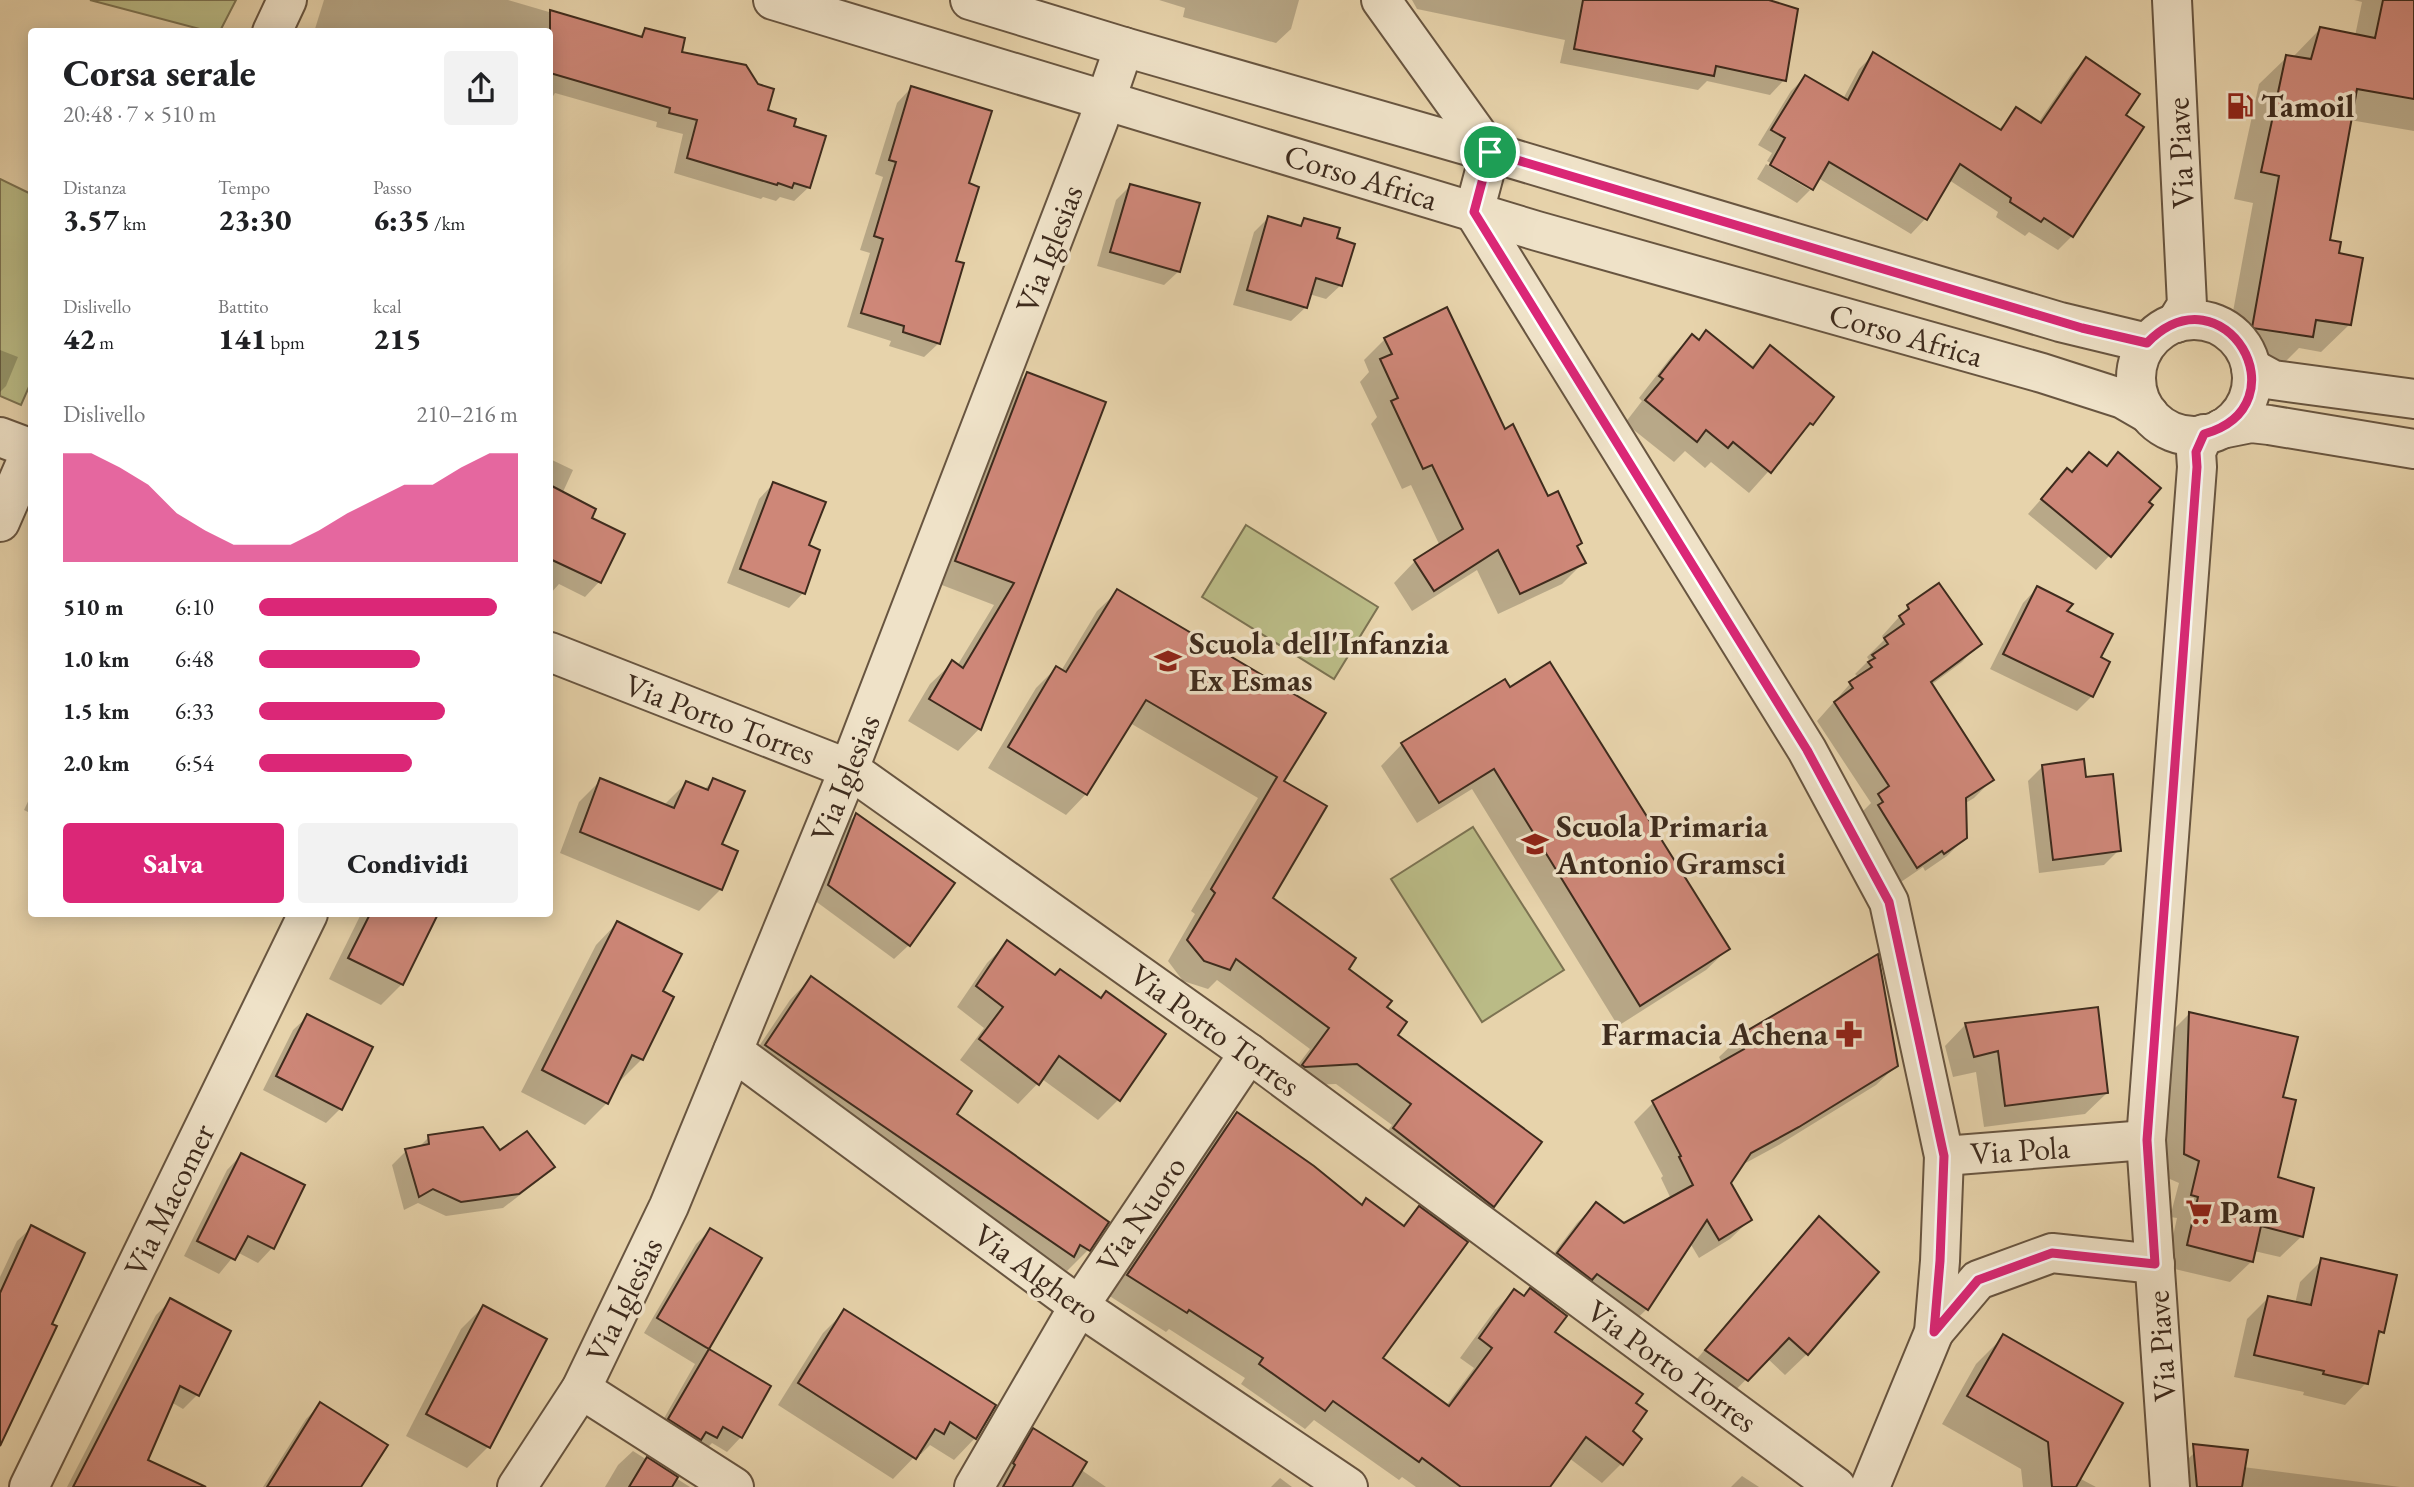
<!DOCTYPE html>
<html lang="it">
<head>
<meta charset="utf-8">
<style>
	body { margin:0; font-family:"EB Garamond",serif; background:#f2f2f2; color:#202124; height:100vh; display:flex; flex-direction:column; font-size:26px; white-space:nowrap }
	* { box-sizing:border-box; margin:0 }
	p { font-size:23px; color:#757577 }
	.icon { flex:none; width:38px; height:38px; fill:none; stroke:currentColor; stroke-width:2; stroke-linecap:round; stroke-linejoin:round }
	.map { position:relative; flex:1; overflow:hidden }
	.panel { position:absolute; left:28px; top:28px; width:525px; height:889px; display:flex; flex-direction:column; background:#fff; border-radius:7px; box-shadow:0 4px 18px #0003 }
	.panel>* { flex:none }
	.pin { position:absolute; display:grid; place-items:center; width:60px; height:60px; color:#fff; margin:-30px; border:4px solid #fff; border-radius:50%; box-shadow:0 2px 7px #0007 }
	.round { display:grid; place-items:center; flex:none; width:74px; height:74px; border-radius:7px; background:#f2f2f2 }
	.head { display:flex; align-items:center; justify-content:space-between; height:119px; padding:0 35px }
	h1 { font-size:38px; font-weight:800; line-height:52px }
	.figures { display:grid; grid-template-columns:repeat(3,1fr); gap:10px; height:119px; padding:7px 35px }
	.figures div { display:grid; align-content:center }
	.figures b { font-size:30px; font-weight:800 }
	.figures small { font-size:19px; font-weight:400 }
	.figures p { font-size:19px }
	.chart { height:196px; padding:14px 35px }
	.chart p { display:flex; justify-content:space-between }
	.chart svg { width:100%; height:126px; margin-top:7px; fill:#db2777; opacity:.7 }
	.action { display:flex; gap:14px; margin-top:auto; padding:14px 35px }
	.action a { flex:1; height:80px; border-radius:7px; background:#db2777; color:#fff; font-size:28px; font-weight:800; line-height:80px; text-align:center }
	.action a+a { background:#f2f2f2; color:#202124 }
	ul { padding:0 35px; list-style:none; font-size:23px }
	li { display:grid; grid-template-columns:112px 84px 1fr; align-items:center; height:52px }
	li i { height:18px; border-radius:9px; background:#db2777 }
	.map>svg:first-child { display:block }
</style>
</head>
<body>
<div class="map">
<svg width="2414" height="1487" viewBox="0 0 2414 1487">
	<rect width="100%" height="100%" fill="#e7d3ab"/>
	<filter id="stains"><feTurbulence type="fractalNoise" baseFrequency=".00286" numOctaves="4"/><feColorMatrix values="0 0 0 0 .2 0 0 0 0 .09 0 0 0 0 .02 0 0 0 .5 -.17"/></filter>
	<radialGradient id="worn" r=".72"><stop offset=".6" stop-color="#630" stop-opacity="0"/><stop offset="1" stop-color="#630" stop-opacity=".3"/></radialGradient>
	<g fill="#babb86" stroke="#7c7352" stroke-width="2">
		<path d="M90,0H236L220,31L211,32Z"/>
		<path d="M0,179L31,194L32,380L21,405L0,396Z"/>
		<path d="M1246,525L1378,607L1334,679L1202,597Z"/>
		<path d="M1473,827L1564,970L1482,1022L1391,879Z"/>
	</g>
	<g fill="#0003">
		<path d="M324,0H508L638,38L646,30L791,127L809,187L794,201L780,197L776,201L763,197L761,199L674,173L683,134L656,127L657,122L555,93L550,101V32H314Z"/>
		<path d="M1159,0H1299L1291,29L1276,43L1183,17L1185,8Z"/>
		<path d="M1412,0H1763L1784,80L1770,95L1707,81L1698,90L1560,63L1565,40L1417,9Z"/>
		<path d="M2354,0H2414V131L2350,120L2328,242L2337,255L2349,325L2321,352L2299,348L2283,364L2225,355L2253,203L2234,199L2259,84L2287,57L2292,58L2320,29L2355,36L2362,2Z"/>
		<path d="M1873,55L1998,130L2017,110L2038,123L2072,73L2086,59L2124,116L2072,236L2058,250L2029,232L2025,236L1996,217L1998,212L1949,180L1925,219L1911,234L1818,178L1811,189L1797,203L1757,179L1766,164L1810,190V186L1767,161L1772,153L1758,145L1791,91L1805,77L1843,99L1859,69Z"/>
		<path d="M911,88L967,185L939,343L924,357L889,346L891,341L847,327L870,253L860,250L883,177L875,174L897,103Z"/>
		<path d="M1130,186L1179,271L1164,285L1097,266L1116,200Z"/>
		<path d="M1268,218L1298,227L1305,220L1335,239L1341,285L1326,299L1309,294L1306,307L1291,321L1233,305L1254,232Z"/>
		<path d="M1706,333L1750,368L1770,347L1811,424L1749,493L1711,462L1705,468L1685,451L1674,462L1625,423L1642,401L1639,398L1671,357L1692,336L1698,341Z"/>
		<path d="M1385,339L1504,431L1547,499L1580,543L1576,547L1583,563L1562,584L1498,614L1477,570L1412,611L1394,583L1415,561L1440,546L1411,485L1402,489L1371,424L1377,417L1360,382L1369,372L1364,360Z"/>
		<path d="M0,350L18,357L6,386L0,392Z"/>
		<path d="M1027,374L1104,403L979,729L958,751L908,721L930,684L952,663L957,666L994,605L934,582L1006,395Z"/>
		<path d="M2089,454L2106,467L2118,455L2110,555L2096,570L2028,514L2067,470L2071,474Z"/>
		<path d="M550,459L573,470L562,494L589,519L622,535L599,582L585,597L559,584L550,594Z"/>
		<path d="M773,484L807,546L803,593L789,608L727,583L759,499Z"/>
		<path d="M2037,588L2064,612L2099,658L2092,696L2077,711L1990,669L2023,603Z"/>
		<path d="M1118,591L1281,781L1270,898L1385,1007L1395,1035L1493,1206L1472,1226L1374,1149L1392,1125L1336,1084L1282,1086L1310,1049L1217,980L1208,989L1183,981L1168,961L1195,914L1191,911L1258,798L1130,723L1086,794L1066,815L988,768L1036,688L1056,668L1061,671L1097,611Z"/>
		<path d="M1908,607L1980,643L1962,662L1931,685L1992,780L1974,798L1964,804L1966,837L1947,856L1925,871L1923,867L1898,884L1861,813L1871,803L1817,721L1857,676L1855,674L1869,660L1867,657L1884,640L1882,636Z"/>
		<path d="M1504,681L1728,949L1706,970L1618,1026L1472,789L1417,823L1381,766L1402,744Z"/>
		<path d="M2043,766L2085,779L2119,850L2104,865L2039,873L2028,781Z"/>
		<path d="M713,780L720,845L721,889L699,911L560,853L579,802L600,781L664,805L686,783L704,790Z"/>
		<path d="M32,793V814L24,810Z"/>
		<path d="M856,815L909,945L894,959L814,900L841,829Z"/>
		<path d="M361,914H431L435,915L402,984L381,1005L329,979Z"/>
		<path d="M617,923L661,992L642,1059L620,1081L618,1080L607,1103L585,1125L521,1092L596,945Z"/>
		<path d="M1007,943L1119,1099L1098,1120L1042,1079L1018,1104L960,1060L984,1028L957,1007L987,963Z"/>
		<path d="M811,978L954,1115L1088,1250L1067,1271L1061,1267L1051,1277L745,1067L790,1000Z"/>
		<path d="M2189,1014L2281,1098L2276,1178L2302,1236L2280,1257L2254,1251L2252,1261L2230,1282L2166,1267L2177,1218L2170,1217L2179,1183L2163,1176L2168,1035Z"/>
		<path d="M308,1016L340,1109L326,1123L263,1090L293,1030Z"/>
		<path d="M1966,1024L2107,1093L2085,1114L1984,1127L1976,1072L1953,1077L1945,1046Z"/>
		<path d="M1739,1038L1896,1066L1876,1085L1777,1146L1740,1166L1729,1183L1750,1220L1730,1239L1699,1258L1690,1243L1647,1309L1627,1328L1539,1273L1577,1223L1596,1204L1624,1225L1671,1199L1661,1178L1663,1176L1634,1122L1653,1103L1722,1063L1719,1057Z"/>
		<path d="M1237,1114L1361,1206L1367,1200L1402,1226L1419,1208L1381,1358L1446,1406L1474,1368L1460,1358L1495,1310L1514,1291L1553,1333L1634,1404L1630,1432L1640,1439L1621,1464L1602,1483L1569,1458L1547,1487H1416L1402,1477L1399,1480L1314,1420L1305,1429L1241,1384L1245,1378L1169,1329L1166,1332L1108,1295L1218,1134Z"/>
		<path d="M429,1137L500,1152L552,1167L538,1181L503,1208L446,1216L418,1203L404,1210L392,1165L406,1151L417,1149Z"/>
		<path d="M241,1155L272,1248L258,1263L237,1252L219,1274L184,1256L227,1170Z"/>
		<path d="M1819,1219L1807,1354L1785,1375L1767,1358L1725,1401L1685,1373L1798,1240Z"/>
		<path d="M32,1227L0,1428V1277L17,1241Z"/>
		<path d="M710,1230L759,1259L706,1349L769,1387L741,1437L727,1452L712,1443L696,1460L655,1434L695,1364L644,1333L696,1244Z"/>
		<path d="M2322,1260L2382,1332L2376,1339L2366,1383L2345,1405L2303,1395L2304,1392L2234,1377L2247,1319L2268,1298L2295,1304L2300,1282Z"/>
		<path d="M170,1301L197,1395L183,1409L171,1402L146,1461L151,1487H67L156,1315Z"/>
		<path d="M483,1307L488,1447L467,1468L406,1436L461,1329Z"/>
		<path d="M845,1311L975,1438L954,1460L930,1445L921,1454L918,1453L893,1479L778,1405L823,1333Z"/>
		<path d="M2003,1337L2079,1478L2096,1487H2023L2021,1469L1942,1424L1976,1364Z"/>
		<path d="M321,1404L359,1487H263L306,1419Z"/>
		<path d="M1034,1431L1080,1469L1106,1487H996L998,1483L996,1482L1015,1449Z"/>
		<path d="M2201,1446L2243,1467L2400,1487H2174L2173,1474Z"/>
		<path d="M633,1451L690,1487H605L618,1465Z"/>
		<path d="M1742,1476L1759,1487H1731Z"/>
		<path d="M1280,1478L1292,1487H1271Z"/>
	</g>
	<g fill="#ce8778" stroke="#3e2b1d" stroke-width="2">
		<path d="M1583,0H1769L1798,9L1786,81L1716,66L1714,76L1574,49Z"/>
		<path d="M2383,0H2414V99L2357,89L2330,240L2341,242L2339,253L2363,258L2351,325L2316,320L2313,337L2252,328L2279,176L2261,172L2286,55L2311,59L2320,27L2375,38Z"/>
		<path d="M550,10L642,37L645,28L685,38L682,52L746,65L758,84L774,89L768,110L796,119L794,126L826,136L810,188L794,183L792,188L778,183L777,185L687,158L697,120L669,113L670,108L550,73Z"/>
		<path d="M1873,52L2001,130L2016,107L2041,123L2086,57L2140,94L2126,115L2144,127L2073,237L2044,218L2041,222L2010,202L2011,198L1960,164L1927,220L1829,162L1813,190L1770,165L1785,138L1771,130L1805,75L1848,100Z"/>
		<path d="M911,86L992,111L969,183L979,187L956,261L964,263L940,344L903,332L904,326L861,313L883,239L874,236L896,162L889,160Z"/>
		<path d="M1130,184L1200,203L1180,272L1110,252Z"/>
		<path d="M1268,216L1301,226L1304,218L1340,228L1337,238L1355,244L1342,286L1316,278L1307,308L1247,290Z"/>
		<path d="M1447,307L1505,429L1513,424L1548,496L1558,491L1582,543L1577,546L1586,563L1520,594L1498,550L1434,591L1414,560L1463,529L1432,465L1423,469L1391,401L1398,398L1380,359L1392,354L1384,338Z"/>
		<path d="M1706,330L1753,368L1770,345L1834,397L1813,425L1810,423L1771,473L1733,442L1728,448L1706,430L1697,442L1645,400L1663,379L1659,376L1692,334L1699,340Z"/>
		<path d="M1027,372L1106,402L981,730L929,699L952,660L963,668L1014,583L955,561Z"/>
		<path d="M2089,452L2107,466L2118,452L2161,488L2149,502L2153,505L2111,557L2041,499L2067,468L2072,472Z"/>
		<path d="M773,482L826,502L809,545L820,550L805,594L740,569Z"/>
		<path d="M550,485L596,509L592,518L625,534L601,583L550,559Z"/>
		<path d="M1939,583L1982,644L1931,682L1994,780L1966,798L1967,838L1944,854L1942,851L1917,868L1878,805L1883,802L1878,794L1889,786L1834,702L1853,688L1849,682L1872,667L1868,662L1875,658L1872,655L1888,644L1884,638L1904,624L1899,616L1909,609L1907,605Z"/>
		<path d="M2037,586L2073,604L2067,611L2113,634L2101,657L2110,662L2093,697L2003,654Z"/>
		<path d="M1117,589L1326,713L1284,781L1327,806L1273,898L1356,958L1349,969L1392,1001L1387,1007L1407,1022L1398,1035L1542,1142L1494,1207L1393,1128L1411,1104L1357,1064L1305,1067L1302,1065L1329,1028L1236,959L1230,970L1204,961L1187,940L1215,893L1211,889L1277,777L1146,700L1087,795L1008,747L1056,666L1066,672Z"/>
		<path d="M1550,662L1730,949L1640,1006L1494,769L1439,803L1401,743L1505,679L1510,687Z"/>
		<path d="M2084,759L2086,777L2113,774L2121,851L2053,860L2042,765Z"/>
		<path d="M600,778L674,808L686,781L708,790L713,778L745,791L722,844L738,851L722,890L580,832Z"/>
		<path d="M856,813L955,883L910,946L828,885Z"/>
		<path d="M370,914H438L403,985L348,958Z"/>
		<path d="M617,921L682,954L663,991L674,997L643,1060L632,1055L608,1104L542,1070Z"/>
		<path d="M1007,940L1055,975L1060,969L1101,998L1106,991L1166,1034L1120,1101L1059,1056L1039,1085L979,1039L1003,1007L976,986Z"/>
		<path d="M1878,954L1898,1066L1799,1127L1751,1153L1731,1183L1752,1220L1719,1240L1707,1220L1648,1310L1597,1274L1592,1280L1557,1253L1596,1202L1624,1223L1693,1185L1679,1157L1681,1156L1652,1101L1744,1049L1738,1036Z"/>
		<path d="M811,976L972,1091L957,1114L1109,1222L1090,1251L1080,1245L1074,1257L765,1045Z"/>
		<path d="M2098,1007L2108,1093L2005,1106L1998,1051L1974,1057L1965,1023Z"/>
		<path d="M2189,1012L2298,1037L2283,1097L2296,1100L2278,1177L2314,1188L2303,1237L2261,1226L2253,1262L2187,1245L2198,1197L2191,1195L2199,1161L2184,1154Z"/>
		<path d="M307,1014L373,1047L342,1110L276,1076Z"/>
		<path d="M1237,1112L1314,1166L1362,1205L1366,1198L1404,1226L1419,1206L1468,1242L1383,1358L1449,1406L1492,1348L1479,1338L1514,1289L1524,1296L1530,1288L1567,1316L1555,1332L1643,1394L1636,1403L1647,1411L1633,1431L1642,1439L1623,1465L1586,1437L1550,1487H1461L1422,1458L1419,1462L1333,1401L1325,1411L1259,1364L1263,1358L1189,1310L1187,1313L1127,1275Z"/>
		<path d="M483,1127L500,1150L527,1131L555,1167L519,1194L461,1202L433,1189L419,1197L405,1149L429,1144L428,1135Z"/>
		<path d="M241,1153L305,1185L274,1249L248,1236L235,1260L197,1241Z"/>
		<path d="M1819,1216L1879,1272L1808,1355L1789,1338L1748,1381L1705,1350Z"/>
		<path d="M31,1225L85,1253L52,1324L57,1326L0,1446V1293Z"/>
		<path d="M710,1228L762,1258L709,1349L657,1318Z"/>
		<path d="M2321,1258L2397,1275L2384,1333L2379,1331L2368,1384L2323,1374L2324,1371L2254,1355L2268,1296L2311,1305Z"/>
		<path d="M170,1298L231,1331L199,1396L180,1386L148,1460L206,1487H73Z"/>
		<path d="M483,1305L547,1339L490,1448L426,1414Z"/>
		<path d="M844,1309L996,1405L976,1439L950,1422L944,1434L935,1429L916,1459L798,1383Z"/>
		<path d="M2003,1334L2123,1403L2076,1487H2052L2048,1442L1967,1396Z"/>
		<path d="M709,1349L771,1386L742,1438L723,1427L717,1438L706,1432L701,1440L668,1419Z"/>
		<path d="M320,1402L388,1445L361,1487H267Z"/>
		<path d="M1033,1428L1087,1462L1072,1487H1003L1015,1465L1013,1463Z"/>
		<path d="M2193,1444L2248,1450L2242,1487H2197Z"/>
		<path d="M647,1457L678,1477L672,1487H629Z"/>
	</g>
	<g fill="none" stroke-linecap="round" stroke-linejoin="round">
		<defs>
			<g id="minor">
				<path d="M773,0L1537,231L2042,373L2123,399L2149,414"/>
				<path d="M970,0L1124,47L1490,152L2060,322L2147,343"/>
				<path d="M1381,0L1490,152L1474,212L1807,750L1889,902L1944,1156L1940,1261L1934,1332L1870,1487"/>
				<path d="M2172,0L2187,305L2176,323"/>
				<path d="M272,32L287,0"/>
				<circle cx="2194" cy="378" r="58"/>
				<path d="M2251,368L2273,380L2414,399"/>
				<path d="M2221,429L2251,423L2269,425L2414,449"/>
				<path d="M0,437L32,449"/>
				<path d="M0,522L32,449"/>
				<path d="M550,652L849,769L1249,1053L1836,1487"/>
				<path d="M733,1051L1079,1306L1348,1487"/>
				<path d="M1944,1156L2146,1140"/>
				<path d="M1934,1332L1978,1280L2052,1253L2155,1264"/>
				<path d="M581,1389L734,1487"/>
				<path d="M29,1487L308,914"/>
				<path d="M517,1487L581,1389L669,1206L849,769L1098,122L1124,47"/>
				<path d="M974,1487L1079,1306L1249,1053"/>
				<path d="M2170,1487L2146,1140L2197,467L2196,452L2204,434"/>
			</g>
		</defs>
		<use href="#minor" stroke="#685540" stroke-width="42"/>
		<use href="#minor" stroke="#efe2c8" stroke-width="38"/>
	</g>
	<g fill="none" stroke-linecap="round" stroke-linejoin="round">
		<defs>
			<path id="route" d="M1490,152L2082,328L2147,343C2224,265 2306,405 2204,434L2196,452L2197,467L2147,1140L2155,1264L2052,1253L1978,1280L1934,1332L1940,1261L1944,1156L1889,902L1807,750L1474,212Z"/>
		</defs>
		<use href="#route" stroke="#fff" stroke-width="14"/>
		<use href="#route" stroke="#db2777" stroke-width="9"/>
	</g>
	<defs>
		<symbol id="fuel-bare" viewBox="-9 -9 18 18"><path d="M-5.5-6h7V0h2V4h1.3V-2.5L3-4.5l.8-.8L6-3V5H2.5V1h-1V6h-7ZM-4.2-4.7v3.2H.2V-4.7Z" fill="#8f2418" stroke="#efe2c8" stroke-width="2.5" paint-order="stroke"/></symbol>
		<symbol id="school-bare" viewBox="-9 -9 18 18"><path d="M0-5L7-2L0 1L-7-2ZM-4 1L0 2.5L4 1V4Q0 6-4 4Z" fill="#8f2418" stroke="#efe2c8" stroke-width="2.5" paint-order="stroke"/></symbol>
		<symbol id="pharmacy-bare" viewBox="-9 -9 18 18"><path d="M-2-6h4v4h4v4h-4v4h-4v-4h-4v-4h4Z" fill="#8f2418" stroke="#efe2c8" stroke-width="2.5" paint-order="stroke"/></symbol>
		<symbol id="supermarket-bare" viewBox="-9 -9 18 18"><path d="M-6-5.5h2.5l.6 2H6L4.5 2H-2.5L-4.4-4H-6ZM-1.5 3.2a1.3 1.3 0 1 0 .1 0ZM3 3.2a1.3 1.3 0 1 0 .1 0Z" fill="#8f2418" stroke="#efe2c8" stroke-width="2.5" paint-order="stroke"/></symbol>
	</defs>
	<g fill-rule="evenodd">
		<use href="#fuel-bare" x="2221" y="87" width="38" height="38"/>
		<use href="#school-bare" x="1149" y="642" width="38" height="38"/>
		<use href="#school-bare" x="1516" y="825" width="38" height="38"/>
		<use href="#pharmacy-bare" x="1830" y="1015" width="38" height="38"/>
		<use href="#supermarket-bare" x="2180" y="1193" width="38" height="38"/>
	</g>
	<g text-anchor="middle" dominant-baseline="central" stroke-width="7" stroke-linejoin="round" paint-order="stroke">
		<g font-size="32" font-weight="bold" fill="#3e2b1d" stroke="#efe2c8" text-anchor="start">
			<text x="2261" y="106">Tamoil</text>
			<text x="1189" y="643">Scuola dell'Infanzia<tspan x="1189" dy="37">Ex Esmas</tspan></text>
			<text x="1556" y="826">Scuola Primaria<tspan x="1556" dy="37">Antonio Gramsci</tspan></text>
			<text x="1828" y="1034" text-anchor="end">Farmacia Achena</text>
			<text x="2220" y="1212">Pam</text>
		</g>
		<g font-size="32" fill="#3e2b1d" stroke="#efe2c8">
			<text transform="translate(2180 153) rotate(-93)">Via Piave</text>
			<text transform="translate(1361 177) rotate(17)">Corso Africa</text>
			<text transform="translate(1049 249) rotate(-69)">Via Iglesias</text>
			<text transform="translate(1906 335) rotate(16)">Corso Africa</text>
			<text transform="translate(720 719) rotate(21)">Via Porto Torres</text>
			<text transform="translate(845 778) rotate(-68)">Via Iglesias</text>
			<text transform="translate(1215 1030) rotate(36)">Via Porto Torres</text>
			<text transform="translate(2020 1150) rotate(-4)">Via Pola</text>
			<text transform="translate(169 1200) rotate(-64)">Via Macomer</text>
			<text transform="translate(1141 1214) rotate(-56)">Via Nuoro</text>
			<text transform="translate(1037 1274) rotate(36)">Via Alghero</text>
			<text transform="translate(624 1300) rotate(-64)">Via Iglesias</text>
			<text transform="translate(2161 1346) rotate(-94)">Via Piave</text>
			<text transform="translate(1672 1366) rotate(36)">Via Porto Torres</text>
		</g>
	</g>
	<rect width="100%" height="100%" filter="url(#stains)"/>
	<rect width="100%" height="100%" fill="url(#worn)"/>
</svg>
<div class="pin" style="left:1490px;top:152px;background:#1e9e55"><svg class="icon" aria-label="arrive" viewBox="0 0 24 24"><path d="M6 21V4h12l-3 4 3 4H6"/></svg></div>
<section class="panel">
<div class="head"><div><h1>Corsa serale</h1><p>20:48 · 7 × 510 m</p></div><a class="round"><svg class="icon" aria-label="share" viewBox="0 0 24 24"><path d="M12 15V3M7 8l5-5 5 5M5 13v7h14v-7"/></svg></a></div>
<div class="figures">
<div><p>Distanza</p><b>3.57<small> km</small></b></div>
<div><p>Tempo</p><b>23:30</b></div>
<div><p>Passo</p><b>6:35<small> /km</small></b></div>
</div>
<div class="figures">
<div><p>Dislivello</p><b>42<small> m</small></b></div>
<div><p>Battito</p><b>141<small> bpm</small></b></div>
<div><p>kcal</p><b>215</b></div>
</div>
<div class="chart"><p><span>Dislivello</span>210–216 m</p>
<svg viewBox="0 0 160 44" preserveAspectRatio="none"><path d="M0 44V6L10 6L20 11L30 17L40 27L50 33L60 38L70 38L80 38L90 33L100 27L110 22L120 17L130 17L140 11L150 6L160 6V44z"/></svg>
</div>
<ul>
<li><b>510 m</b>6:10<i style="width:92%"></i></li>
<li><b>1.0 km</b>6:48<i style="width:62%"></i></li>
<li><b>1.5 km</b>6:33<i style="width:72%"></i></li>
<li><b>2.0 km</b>6:54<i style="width:59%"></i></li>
</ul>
<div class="action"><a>Salva</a><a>Condividi</a></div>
</section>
</div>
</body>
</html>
